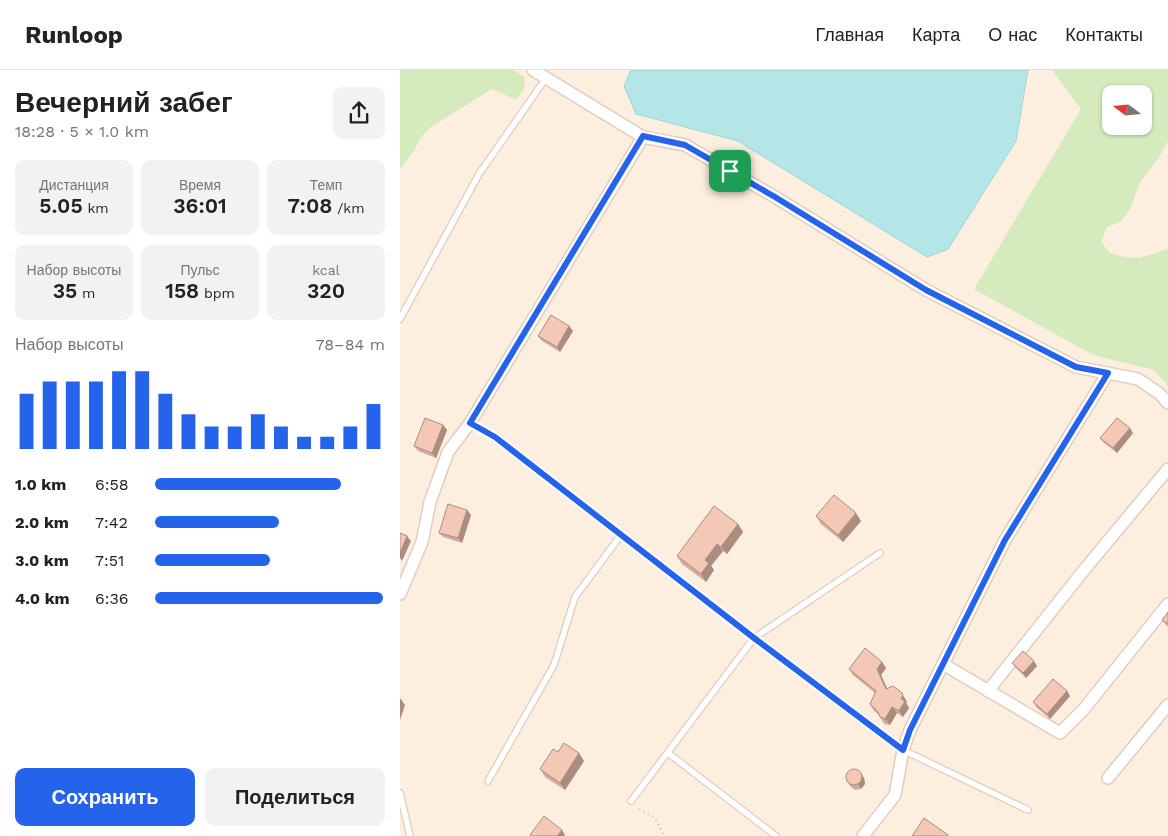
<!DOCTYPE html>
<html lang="ru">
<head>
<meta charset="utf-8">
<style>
	body { margin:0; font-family:"Work Sans",sans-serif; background:#f2f2f2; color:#222; height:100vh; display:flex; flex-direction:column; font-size:19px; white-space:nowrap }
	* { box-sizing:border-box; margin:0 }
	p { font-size:16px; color:#767676 }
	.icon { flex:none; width:28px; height:28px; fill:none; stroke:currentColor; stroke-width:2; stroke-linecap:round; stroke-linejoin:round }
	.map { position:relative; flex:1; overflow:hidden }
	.sheet { display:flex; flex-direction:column; background:#fff; width:400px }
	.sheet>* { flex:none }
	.needle { width:32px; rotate:286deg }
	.buttons { position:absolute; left:702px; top:15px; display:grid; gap:10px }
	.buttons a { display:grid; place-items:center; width:50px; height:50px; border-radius:10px; background:#fff; box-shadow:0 1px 4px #0004; font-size:25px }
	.pin { position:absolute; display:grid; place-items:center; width:42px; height:42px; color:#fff; margin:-21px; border-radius:10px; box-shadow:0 2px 8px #0006 }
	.round { display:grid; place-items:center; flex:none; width:52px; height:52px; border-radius:10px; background:#f2f2f2 }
	.summary { display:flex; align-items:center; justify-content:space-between; height:85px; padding:0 15px }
	h1 { font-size:28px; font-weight:600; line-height:38px }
	.figures { display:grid; grid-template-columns:repeat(3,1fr); gap:8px; height:85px; padding:5px 15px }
	.figures div { display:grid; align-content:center; border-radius:10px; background:#f2f2f2; text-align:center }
	.figures b { font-size:21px; font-weight:600 }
	.figures small { font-size:14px; font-weight:400 }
	.figures p { font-size:14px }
	.chart { height:140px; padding:10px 15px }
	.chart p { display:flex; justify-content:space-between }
	.chart svg { width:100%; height:90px; margin-top:5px; stroke:#2563eb; stroke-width:6 }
	.cta { display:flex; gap:10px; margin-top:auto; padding:10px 15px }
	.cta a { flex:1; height:58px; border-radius:10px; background:#2563eb; color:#fff; font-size:20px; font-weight:600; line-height:58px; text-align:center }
	.cta a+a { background:#f2f2f2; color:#222 }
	ul { padding:0 15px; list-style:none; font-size:16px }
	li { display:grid; grid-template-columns:80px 60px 1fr; align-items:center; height:38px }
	li i { height:12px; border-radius:6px; background:#2563eb }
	header { display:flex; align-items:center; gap:30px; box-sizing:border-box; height:70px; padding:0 25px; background:#fff; border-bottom:1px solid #e0e0e0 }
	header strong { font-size:24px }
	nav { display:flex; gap:28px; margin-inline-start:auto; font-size:18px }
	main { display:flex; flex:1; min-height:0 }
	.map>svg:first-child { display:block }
</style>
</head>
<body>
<header>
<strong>Runloop</strong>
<nav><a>Главная</a><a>Карта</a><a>О нас</a><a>Контакты</a></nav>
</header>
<main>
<section class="sheet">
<div class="summary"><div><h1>Вечерний забег</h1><p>18:28 · 5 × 1.0 km</p></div><a class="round"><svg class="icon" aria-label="share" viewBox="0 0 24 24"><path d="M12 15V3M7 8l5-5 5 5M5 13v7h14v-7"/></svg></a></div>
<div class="figures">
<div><p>Дистанция</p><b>5.05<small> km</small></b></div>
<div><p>Время</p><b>36:01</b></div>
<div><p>Темп</p><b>7:08<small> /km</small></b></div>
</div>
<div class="figures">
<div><p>Набор высоты</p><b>35<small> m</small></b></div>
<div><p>Пульс</p><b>158<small> bpm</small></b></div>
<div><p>kcal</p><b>320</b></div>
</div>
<div class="chart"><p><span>Набор высоты</span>78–84 m</p>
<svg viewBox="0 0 160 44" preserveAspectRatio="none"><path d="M5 44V17M15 44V11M25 44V11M35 44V11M45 44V6M55 44V6M65 44V17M75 44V27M85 44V33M95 44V33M105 44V27M115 44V33M125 44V38M135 44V38M145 44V33M155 44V22"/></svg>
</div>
<ul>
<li><b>1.0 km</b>6:58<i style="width:81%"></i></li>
<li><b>2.0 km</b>7:42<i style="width:54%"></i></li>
<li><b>3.0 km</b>7:51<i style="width:50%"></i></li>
<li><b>4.0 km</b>6:36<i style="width:99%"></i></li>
</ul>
<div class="cta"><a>Сохранить</a><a>Поделиться</a></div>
</section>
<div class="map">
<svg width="768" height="766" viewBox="0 0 768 766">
	<rect width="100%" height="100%" fill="#fdefe0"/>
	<g fill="#d5ebbe" fill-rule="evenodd">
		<path d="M0,0H113L125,7L124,20L116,30L92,19L31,57L21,67L14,81L0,99Z"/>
		<path d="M652,0H768V71L758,89L740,112L730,140L720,152L707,157L701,172L710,183L724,187L739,188L768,179V316L754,300L693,285L574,219L681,39ZM711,24H744V56H711Z"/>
	</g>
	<path fill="#b4e5e7" stroke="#9ad6d9" d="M231,0H628L616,71L548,179L527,187L338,71L236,44L224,16Z"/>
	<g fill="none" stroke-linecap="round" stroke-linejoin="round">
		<defs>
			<g id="lane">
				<path d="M0,249L79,104L146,8"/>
				<path d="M70,353L95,367L354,568L503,680L628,740"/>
				<path d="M268,683L376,766"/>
				<path d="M88,711L154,595L175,527L221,465"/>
				<path d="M0,723L10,766"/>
				<path d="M231,731L354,568L480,483"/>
			</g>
			<g id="street">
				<path d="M133,0L243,67L285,75L375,127L526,220L676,297L738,309L760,324L768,333"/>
				<path d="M0,524L22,472L30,432L48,382L70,353L243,67"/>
				<path d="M543,594L660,663L684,639L768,534"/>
				<path d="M588,621L684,500L768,399"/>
				<path d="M708,708L768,635"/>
				<path d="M463,766L495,725L503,680L510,660L605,470L708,303"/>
			</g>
		</defs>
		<use href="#lane" stroke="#e3ccbf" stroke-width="8"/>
		<use href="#street" stroke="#e3ccbf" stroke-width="14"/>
		<path stroke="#d8ac9a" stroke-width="2" stroke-dasharray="1 4" stroke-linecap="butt" d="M239,739L255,748L264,766"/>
		<use href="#lane" stroke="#fff" stroke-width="5.5"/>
		<use href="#street" stroke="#fff" stroke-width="11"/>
	</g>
	<g fill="#d2ac9d">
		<path d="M169,256L173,261L160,282L142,271L138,266Z"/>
		<path d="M43,355L47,360L36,388L18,381L14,376Z"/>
		<path d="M733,363L717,383L704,373L700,368Z"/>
		<path d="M67,440L71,445L62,473L43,467L39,463Z"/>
		<path d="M416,446L461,451L443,472L421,454Z"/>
		<path d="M338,454L343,462L327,484L323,481L311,496L314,500L306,512L282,494L277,486Z"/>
		<path d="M768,542V557L766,555L762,550Z"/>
		<path d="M482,592L486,598L481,605L487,618L501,622L507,632L506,633L509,638L503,647L497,643L490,655L484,654L479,645L474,641L470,634L475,623L453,605L449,599Z"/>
		<path d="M612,593L637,596L626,608L616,598Z"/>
		<path d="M667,621L670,626L650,649L636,637L633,632Z"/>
		<path d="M158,682L184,691L165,720L145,707L140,699Z"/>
		<path d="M464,708L465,714L461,719L455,720L450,716L447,711Z"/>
	</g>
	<g fill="#ab8c7f">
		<path d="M169,256L173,261L160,282L157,277Z"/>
		<path d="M43,355L47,360L36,388L32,383Z"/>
		<path d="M730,358L733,363L717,383L713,378Z"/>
		<path d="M67,440L71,445L62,473L58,468Z"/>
		<path d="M456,443L461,451L443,472L438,465Z"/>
		<path d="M338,454L343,462L327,484L321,477Z"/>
		<path d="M7,466L11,471L2,491L0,488V483Z"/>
		<path d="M317,474L323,481L311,496L314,500L306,512L301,504L305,490Z"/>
		<path d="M634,591L637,596L626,608L623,603Z"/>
		<path d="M482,592L486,598L481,605L490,625L486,619L477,599Z"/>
		<path d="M667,621L670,626L650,649L647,644Z"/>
		<path d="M501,622L507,632L506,633L509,638L503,647L499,641Z"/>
		<path d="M0,628L5,635L0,650Z"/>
		<path d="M492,637L497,643L490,655L485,649Z"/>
		<path d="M179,683L184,691L165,720L160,713Z"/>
		<path d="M461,703L464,708L465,714L461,719L458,714Z"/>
		<path d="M162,760L165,765L164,766H157Z"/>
	</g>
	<g fill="#f4c8b6" stroke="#ab8c7f">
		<path d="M151,245L169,256L157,277L138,266Z"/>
		<path d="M25,348L43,355L32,383L14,376Z"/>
		<path d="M717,348L730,358L713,378L700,368Z"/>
		<path d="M434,425L456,443L438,465L416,446Z"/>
		<path d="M48,434L67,440L58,468L39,463Z"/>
		<path d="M314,436L338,454L321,477L317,474L305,490L309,493L301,504L277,486Z"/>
		<path d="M0,463L7,466L0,483Z"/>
		<path d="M768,542V554L762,550Z"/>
		<path d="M465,578L482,592L477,599L486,619L493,616L501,622L503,625L501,629L505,631L499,641L492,637L485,649L480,647L478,642L470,634L476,621L449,599Z"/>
		<path d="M623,581L634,591L623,603L612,593Z"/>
		<path d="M653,609L667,621L647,644L633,632Z"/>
		<path d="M164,673L179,683L160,713L140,699L153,679L158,682Z"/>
		<circle cx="454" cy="707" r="8"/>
		<path d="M144,746L162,760L157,766H132L130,765Z"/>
		<path d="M524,748L548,765V766H512Z"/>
	</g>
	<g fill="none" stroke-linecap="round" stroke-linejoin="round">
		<defs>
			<path id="route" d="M243,66L285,75L375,127L526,220L676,297L708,303L605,470L510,660L503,680L354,568L95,367L70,353Z"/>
		</defs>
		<use href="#route" stroke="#fff" stroke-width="10"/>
		<use href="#route" stroke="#2563eb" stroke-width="6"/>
	</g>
</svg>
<div class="buttons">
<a><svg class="needle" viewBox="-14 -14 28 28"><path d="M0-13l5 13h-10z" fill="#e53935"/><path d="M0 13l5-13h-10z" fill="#767676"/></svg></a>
</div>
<div class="pin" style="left:330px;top:101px;background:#1e9e55"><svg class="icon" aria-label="arrive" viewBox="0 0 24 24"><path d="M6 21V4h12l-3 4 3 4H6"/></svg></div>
</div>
</main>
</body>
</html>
